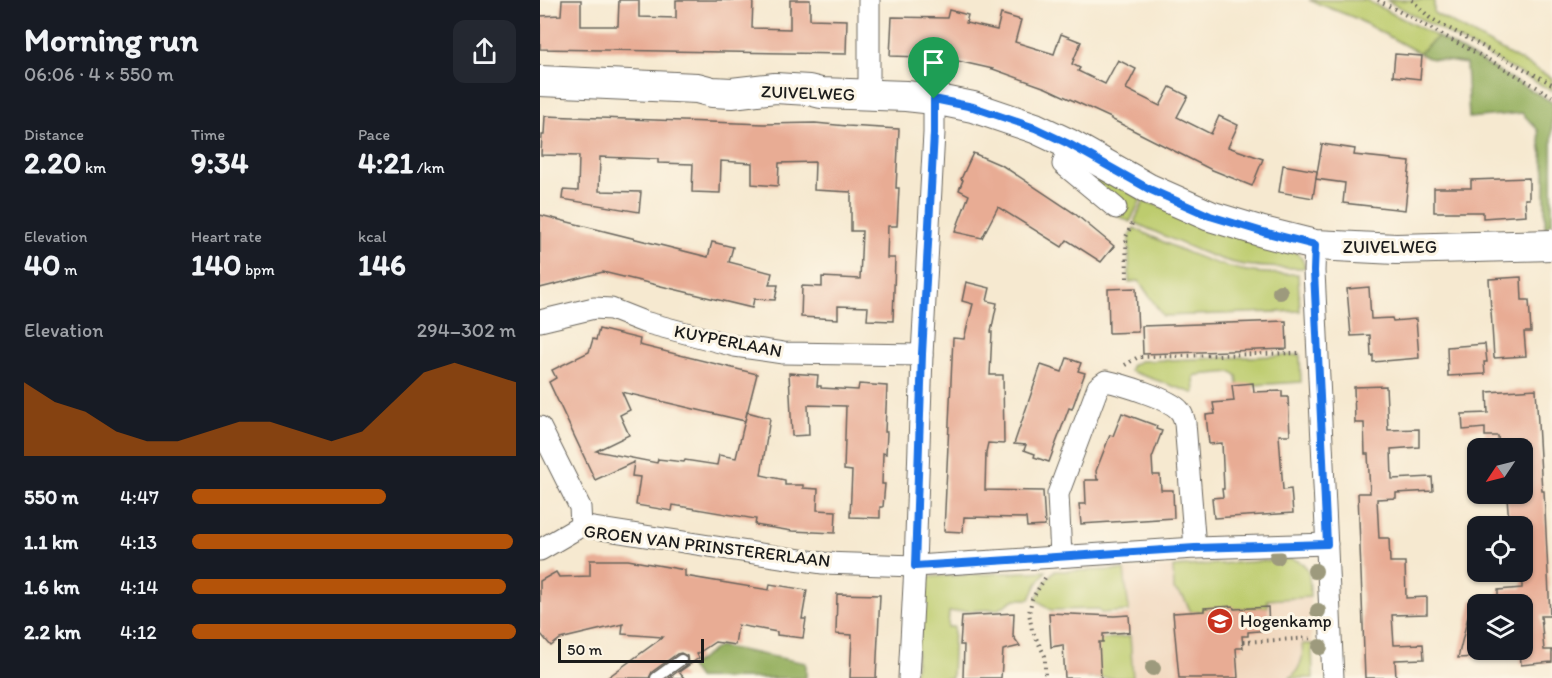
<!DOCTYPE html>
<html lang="en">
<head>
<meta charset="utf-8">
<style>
	body { margin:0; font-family:Itim,sans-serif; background:#242831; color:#f1f3f6; height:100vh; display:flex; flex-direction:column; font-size:22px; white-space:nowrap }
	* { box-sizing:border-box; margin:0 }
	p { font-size:20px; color:#9ea1a6 }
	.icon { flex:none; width:33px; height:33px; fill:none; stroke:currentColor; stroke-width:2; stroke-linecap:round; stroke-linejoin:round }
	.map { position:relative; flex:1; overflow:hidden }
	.side { display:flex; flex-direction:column; background:#171b24; width:540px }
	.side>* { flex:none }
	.needle { width:39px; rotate:235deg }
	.fabs { position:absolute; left:927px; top:438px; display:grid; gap:12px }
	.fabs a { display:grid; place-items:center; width:66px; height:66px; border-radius:12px; background:#171b24; box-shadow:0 2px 4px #0004; font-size:30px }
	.scale { position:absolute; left:18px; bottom:15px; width:146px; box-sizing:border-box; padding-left:6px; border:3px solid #1c1c1c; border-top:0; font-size:16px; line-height:21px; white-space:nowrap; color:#1c1c1c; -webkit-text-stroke:4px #fcf5e5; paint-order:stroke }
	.pin { position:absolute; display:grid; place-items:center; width:51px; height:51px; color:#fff; margin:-62px -26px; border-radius:50% 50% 50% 0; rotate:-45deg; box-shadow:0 0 6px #0007 }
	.pin .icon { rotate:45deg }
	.round { display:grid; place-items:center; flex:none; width:63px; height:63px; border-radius:12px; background:#242831 }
	.overview { display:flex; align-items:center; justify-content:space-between; height:102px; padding:0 24px }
	h1 { font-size:33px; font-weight:700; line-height:45px }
	.stats { display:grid; grid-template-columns:repeat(3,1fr); gap:9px; height:102px; padding:6px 24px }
	.stats div { display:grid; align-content:center }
	.stats b { font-size:30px; font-weight:700 }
	.stats small { font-size:16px; font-weight:400 }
	.stats p { font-size:16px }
	.chart { height:168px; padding:12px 24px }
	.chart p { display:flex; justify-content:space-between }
	.chart svg { width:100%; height:108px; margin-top:6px; fill:#b45309; opacity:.7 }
	ul { padding:0 24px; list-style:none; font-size:20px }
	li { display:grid; grid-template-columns:96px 72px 1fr; align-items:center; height:45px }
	li i { height:15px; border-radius:8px; background:#b45309 }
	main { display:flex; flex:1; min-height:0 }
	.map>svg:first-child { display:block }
</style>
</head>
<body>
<main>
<section class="side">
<div class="overview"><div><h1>Morning run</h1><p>06:06 · 4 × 550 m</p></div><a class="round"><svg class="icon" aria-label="share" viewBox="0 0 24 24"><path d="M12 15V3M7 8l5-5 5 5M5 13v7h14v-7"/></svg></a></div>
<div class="stats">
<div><p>Distance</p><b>2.20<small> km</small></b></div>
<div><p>Time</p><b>9:34</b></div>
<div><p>Pace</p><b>4:21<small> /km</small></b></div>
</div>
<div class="stats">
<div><p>Elevation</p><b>40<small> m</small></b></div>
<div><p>Heart rate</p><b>140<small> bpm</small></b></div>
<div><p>kcal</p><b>146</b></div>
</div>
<div class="chart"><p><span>Elevation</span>294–302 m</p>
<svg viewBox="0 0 160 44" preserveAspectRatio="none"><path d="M0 44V14L10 22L20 26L30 34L40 38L50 38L60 34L70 30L80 30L90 34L100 38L110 34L120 22L130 10L140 6L150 10L160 14V44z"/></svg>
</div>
<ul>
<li><b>550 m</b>4:47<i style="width:60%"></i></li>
<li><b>1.1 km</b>4:13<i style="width:99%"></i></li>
<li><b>1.6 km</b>4:14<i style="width:97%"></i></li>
<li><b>2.2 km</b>4:12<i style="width:100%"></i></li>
</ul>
</section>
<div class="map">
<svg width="1012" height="678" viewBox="0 0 1012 678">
	<rect width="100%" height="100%" fill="#fcf5e5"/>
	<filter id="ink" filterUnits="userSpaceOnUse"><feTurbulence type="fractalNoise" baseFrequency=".0167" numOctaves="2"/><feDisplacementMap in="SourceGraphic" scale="12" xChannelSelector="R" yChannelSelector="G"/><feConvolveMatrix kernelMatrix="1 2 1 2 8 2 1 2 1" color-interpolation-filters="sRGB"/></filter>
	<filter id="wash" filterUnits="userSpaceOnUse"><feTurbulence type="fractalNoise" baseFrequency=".008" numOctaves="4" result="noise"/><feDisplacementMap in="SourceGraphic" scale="24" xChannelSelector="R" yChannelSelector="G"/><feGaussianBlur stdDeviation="1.35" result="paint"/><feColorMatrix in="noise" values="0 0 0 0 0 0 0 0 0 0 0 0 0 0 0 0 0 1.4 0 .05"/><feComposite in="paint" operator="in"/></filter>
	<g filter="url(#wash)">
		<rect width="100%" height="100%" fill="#f6e9d0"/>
		<path fill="#f0d6bc" d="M752,559L762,563L767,567L769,573L773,678H593L589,615L584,570Z"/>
		<g fill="#bdcc6e" stroke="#6c7445" stroke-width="1.5">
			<path d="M769,0H826L898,37L879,53L815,18Z"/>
			<path d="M846,0H894V13L1012,78V91Z"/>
			<path d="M543,162L601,199L590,222L578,216L541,170Z"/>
			<path d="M604,201L757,253L762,259L765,267L763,268C742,268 720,268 699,264C666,257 626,236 595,223V220Z"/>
			<path d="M594,228C629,245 668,264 707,271C723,274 741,274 758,274L760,311L623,316L599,281L589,282V237Z"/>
			<path d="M760,355L761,382L698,386L697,376L692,372L657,375L654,377L655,392L653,393L590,371L591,366L600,361Z"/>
			<path d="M752,559C773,564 769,579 770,597L727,600L728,607L651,612L644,598L634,590L633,567Z"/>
			<path d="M584,570L589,611L561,613L559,609L511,610L496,599L505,582L514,571Z"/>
			<path d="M506,571L497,584L490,599H475L459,609L409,612L408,627H414L412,678H374L385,577Z"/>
			<path d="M590,636L593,678H548V641Z"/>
			<path d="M762,644H772L773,678H750C761,669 764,658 762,644Z"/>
		</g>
		<g fill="#96b061" stroke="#59663e" stroke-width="1.5">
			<path d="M898,37L1012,102V223L1005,228V172L998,130L982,113L929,118L926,64L888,58L879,53Z"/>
			<path d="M179,646L266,663V678H158L150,667Z"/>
		</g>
		<g id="blocks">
			<g fill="#e8ac94">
				<path d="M22,0H41V26H78L79,0H99V17L136,18V0H213L212,28L250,29V0H270V19L307,20L306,54L0,49V16L21,15Z"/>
				<path d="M409,10L428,15L426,23L457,30L461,14L481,20L475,42L514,54L521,34L541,42L532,64L540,68L538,71L565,84L578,60L596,69L586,89L620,106L630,87L648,96L637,117L671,134L679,116L698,125L688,147L723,159L712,186L670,169L571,119V118L506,88L453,69L382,53V57L350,56L352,17L407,18Z"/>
				<path d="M855,54L882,56L880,79L853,76Z"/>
				<path d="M5,116L224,124L275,123L307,126L359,129L356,188H359L357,226H348L347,258H355L353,321L327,320L328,307L298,306V319L261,317L262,286L282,287V277L320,279L322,231H311V192L274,190L275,162L239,163L238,186L212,184V163L181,161L180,193L152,192L153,164L118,163V159L60,157L59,191L101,192L99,212L22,199L23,190L38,191L39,156L1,155L2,135H4Z"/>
				<path d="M782,144L815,149L814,155L851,159V160L870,162L865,210L803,203L805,183L776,179Z"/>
				<path d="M433,153L463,166L534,213L574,246L561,262L527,240L522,247L458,207L442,238L415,232L429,195L419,190L423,180L421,179Z"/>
				<path d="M743,165L777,171L773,198L739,192Z"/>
				<path d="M989,178V199H985L986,215L943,218V212H894V188H931V180Z"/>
				<path d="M0,215L168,257L172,242L193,247L189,262L232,273L229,285H238L235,300L214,299L212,308L63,272L0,288Z"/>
				<path d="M981,277L982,300H989L991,332H984L986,356L954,358L949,279Z"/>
				<path d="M426,282L450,288L447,301L457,303L451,332H452L450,375H463L464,444L448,443L446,452L445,490L503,491L505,526L487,527L486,518L424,517L423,532L404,531L413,338L424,339L433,304L422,301Z"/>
				<path d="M829,287L831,319L852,318L853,321L876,319L879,358L833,362V355L831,356L830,335L811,336L807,289Z"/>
				<path d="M596,288L598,332L569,333L568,289Z"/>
				<path d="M746,321L747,349L603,354L602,326Z"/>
				<path d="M59,329L100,339L99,345L217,374L205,421L82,392L90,410L80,415L89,435L56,451L117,463L118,459L144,462L145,460L177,465L179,455L196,458L207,412L230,418L221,475L245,480V485H263V488L278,489L277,510L296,511L295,533L252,531L215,525L216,519L133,505L132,511L96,505L100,477L92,476L94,462L55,480L9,382L16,378L12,370L49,352L53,339L56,340Z"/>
				<path d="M945,344L947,362H944L945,374L908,376L907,347Z"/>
				<path d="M527,358L541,363L538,371L545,373L532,409L529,408L509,462L494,457L495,454L484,450L486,445L474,444L501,365L522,372Z"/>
				<path d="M249,373L278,375L277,386H281V388L318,390L319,384L347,386L345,432H347L346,454L343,453L342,484H345L343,507H340V518L310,517L312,471L304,470L306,406L268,405L269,435L252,436Z"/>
				<path d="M713,383L714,392L742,391V397H748L750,435H739L743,490L751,489L753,513L674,518L672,498L683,497L682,489H684L682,443L669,444L666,415L675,414L673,403L694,401L692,385Z"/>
				<path d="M846,386L848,430L879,429V447L851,449L852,479L892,477L893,491L856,493V498L837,499L839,538H849L850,562H865L866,598L887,597V614L852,615L854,645L883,644L884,659L855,660L856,678H825L818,493H830L828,454H825L824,423H815L814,387Z"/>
				<path d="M996,389L1002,491H1004L1005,511L1010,616H1001L1004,650H1012V662L981,665L980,650H982V635H985L983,604H958V590L982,588V521L969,522L967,498H978V494H982V448H959L958,436H945V428L923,430L922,414L948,413L947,392Z"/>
				<path d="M582,413L617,426L616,429L622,431L612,458L613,475H620L621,490H633L634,518L541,524L539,504H546L545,480H559L557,479L556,471L570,435L573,436Z"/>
				<path d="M50,560H88L145,570V576L229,590L230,584L267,590L262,619H266L263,638L237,635V632L198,625L195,645L175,642L157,654L159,658L139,672L144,678H129L148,664L147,656L141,653L137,654L112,672L109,678H67L123,637L82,634L83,624L20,639L11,646L0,633V581L16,572L19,577L50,576Z"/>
				<path d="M297,594L340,595L336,678H310L312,635L296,634Z"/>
				<path d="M932,600L938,601L937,657L918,658Z"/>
				<path d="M693,606L694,609L728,607L729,630L708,632V636H702L703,648H696L698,678H639L633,613L664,611V608Z"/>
				<path d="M474,613L473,636L480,646L463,650L461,678H423L424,645H420L422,616Z"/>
				<path d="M509,613L574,616L589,615L590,632L563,634V642H559L561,678H525L523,645L511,647Z"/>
			</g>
		</g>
	</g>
	<g filter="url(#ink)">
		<use href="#blocks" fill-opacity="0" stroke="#68645b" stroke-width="1.5"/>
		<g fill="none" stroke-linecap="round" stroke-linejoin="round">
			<defs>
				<path id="lane" d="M116,678L141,660"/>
				<g id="street">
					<path d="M329,0V95"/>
					<path d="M529,144L523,164L576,208"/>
					<path d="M775,245L774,271L793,678"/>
					<path d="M0,321L54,308L71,309L104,322L195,346L243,353L382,355"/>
					<path d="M0,427L40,507L41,526"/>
					<path d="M0,550L41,526L240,557L283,563L375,566L655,548L787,544"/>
					<path d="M521,556L518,494L558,387L566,381C581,384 630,399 639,410C642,413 644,419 645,423L655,548"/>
					<path d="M369,678L375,566L382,355L394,133V99"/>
				</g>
				<path id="secondary" d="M0,81L157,88L172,92L192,93L235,88L269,90L281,93L366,96L394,99L433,107L495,128L529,144L609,189L670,216L723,232L775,245L856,249L1012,245"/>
			</defs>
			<use href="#lane" stroke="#68645b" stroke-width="13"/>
			<use href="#street" stroke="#68645b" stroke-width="23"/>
			<use href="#secondary" stroke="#68645b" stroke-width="32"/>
			<g stroke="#68645b" stroke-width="4" stroke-dasharray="1.5 4.5" stroke-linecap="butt">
				<path d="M838,0L962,67L1012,96"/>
				<path d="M872,0L890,18L1012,84"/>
				<path d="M587,278L586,237L593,221"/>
				<path d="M585,365L598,357L759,353"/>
				<path d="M505,578L492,599L489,613L492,630L505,656V678"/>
				<path d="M703,642L773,638"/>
			</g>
			<use href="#lane" stroke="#fff" stroke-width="10"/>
			<use href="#street" stroke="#fff" stroke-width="21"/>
			<use href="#secondary" stroke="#fff" stroke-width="30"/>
		</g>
		<g fill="#9d9a7d">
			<circle cx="740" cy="292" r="8"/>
			<circle cx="737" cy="557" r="8"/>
			<circle cx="775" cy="571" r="8"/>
			<circle cx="778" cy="611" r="8"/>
			<circle cx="780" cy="647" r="8"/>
			<circle cx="613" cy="668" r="8"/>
		</g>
	</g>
	<g fill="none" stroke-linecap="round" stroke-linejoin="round" filter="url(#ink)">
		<defs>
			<path id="route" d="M394,99L433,107L495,128L529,144L609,189L670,216L723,232L775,245L774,271L787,544L655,548L375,566L382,354L394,133Z"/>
		</defs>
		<use href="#route" stroke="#fff" stroke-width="12"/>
		<use href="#route" stroke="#1a73e8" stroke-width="8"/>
	</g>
	<defs>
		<symbol id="school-disc" viewBox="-11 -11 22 22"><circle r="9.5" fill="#c8321e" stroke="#fcf5e5"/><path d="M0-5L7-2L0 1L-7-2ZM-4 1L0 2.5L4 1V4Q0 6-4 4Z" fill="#fff"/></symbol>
	</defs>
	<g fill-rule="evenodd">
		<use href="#school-disc" x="665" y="606" width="30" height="30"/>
	</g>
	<g text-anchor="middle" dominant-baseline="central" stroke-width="6" stroke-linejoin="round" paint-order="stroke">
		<g font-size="18" fill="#1c1c1c" stroke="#fcf5e5">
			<text transform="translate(268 93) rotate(2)">ZUIVELWEG</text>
			<text x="850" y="247">ZUIVELWEG</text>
			<text transform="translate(188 341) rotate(11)">KUYPERLAAN</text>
			<text transform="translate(167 546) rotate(7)">GROEN VAN PRINSTERERLAAN</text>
		</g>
		<g font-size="18" fill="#1c1c1c" stroke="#fcf5e5" text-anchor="start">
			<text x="700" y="621">Hogenkamp</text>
		</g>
	</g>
</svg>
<div class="fabs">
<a><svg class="needle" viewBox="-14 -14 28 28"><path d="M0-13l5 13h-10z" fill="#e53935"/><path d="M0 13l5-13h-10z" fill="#9ea1a6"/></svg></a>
<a><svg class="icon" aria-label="locate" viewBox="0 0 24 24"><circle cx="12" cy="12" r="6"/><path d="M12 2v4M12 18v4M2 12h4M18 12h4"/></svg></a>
<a><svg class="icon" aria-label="layers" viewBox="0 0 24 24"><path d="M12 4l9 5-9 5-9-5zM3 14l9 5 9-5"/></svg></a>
</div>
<div class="scale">50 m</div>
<div class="pin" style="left:394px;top:99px;background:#1e9e55"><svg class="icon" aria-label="arrive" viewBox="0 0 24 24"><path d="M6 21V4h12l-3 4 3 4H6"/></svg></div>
</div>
</main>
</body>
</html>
